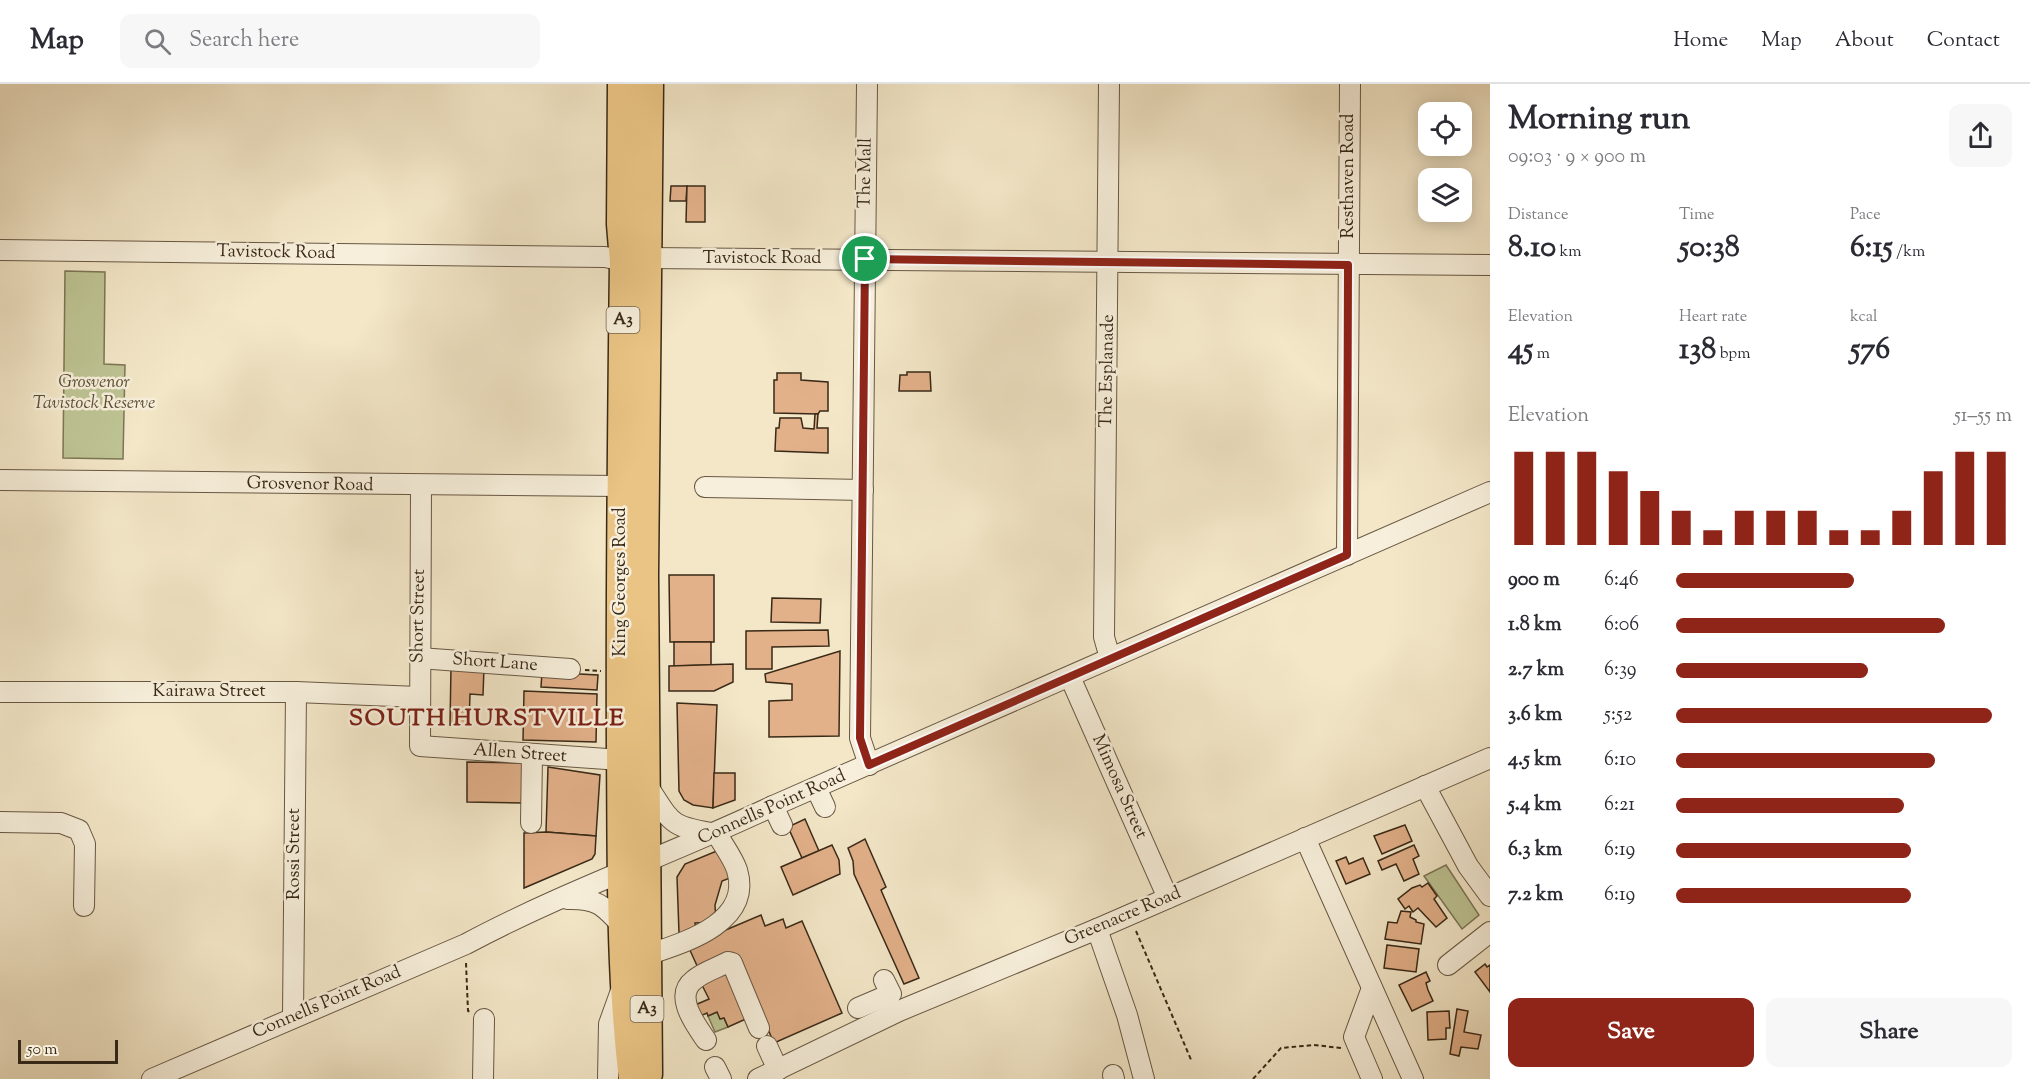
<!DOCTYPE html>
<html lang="en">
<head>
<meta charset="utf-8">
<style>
	body { margin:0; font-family:"Sorts Mill Goudy",serif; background:#f7f7f7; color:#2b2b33; height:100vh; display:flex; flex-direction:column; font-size:22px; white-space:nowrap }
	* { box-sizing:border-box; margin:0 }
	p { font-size:20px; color:#7c7c81 }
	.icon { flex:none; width:33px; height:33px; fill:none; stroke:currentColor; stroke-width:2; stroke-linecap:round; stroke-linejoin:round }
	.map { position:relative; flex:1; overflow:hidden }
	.panel { display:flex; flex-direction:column; background:#fff; width:540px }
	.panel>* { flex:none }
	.fabs { position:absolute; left:1418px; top:18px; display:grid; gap:12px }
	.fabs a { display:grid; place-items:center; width:54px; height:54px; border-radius:12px; background:#fff; box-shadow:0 3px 15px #0003; font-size:30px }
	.scale { position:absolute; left:18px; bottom:15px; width:100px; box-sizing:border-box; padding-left:6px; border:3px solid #392917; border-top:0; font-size:16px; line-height:21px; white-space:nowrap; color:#392917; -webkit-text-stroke:4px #f7efdb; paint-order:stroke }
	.pin { position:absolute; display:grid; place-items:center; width:51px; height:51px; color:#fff; margin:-26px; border:3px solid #fff; border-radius:50%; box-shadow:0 2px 6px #0007 }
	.round { display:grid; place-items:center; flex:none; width:63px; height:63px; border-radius:12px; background:#f7f7f7 }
	.head { display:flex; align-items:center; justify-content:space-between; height:102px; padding:0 18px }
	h1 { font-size:33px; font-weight:700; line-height:45px }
	.figures { display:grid; grid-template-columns:repeat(3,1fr); gap:9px; height:102px; padding:6px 18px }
	.figures div { display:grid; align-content:center }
	.figures b { font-size:30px; font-weight:700 }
	.figures small { font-size:16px; font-weight:400 }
	.figures p { font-size:16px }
	.chart { height:168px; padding:12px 18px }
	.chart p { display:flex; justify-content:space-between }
	.chart svg { width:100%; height:108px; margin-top:6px; stroke:#8f2418; stroke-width:6 }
	.button { display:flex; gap:12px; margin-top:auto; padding:12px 18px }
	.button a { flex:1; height:69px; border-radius:12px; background:#8f2418; color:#fff; font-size:24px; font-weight:700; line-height:69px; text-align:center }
	.button a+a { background:#f7f7f7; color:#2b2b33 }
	ul { padding:0 18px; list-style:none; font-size:20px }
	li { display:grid; grid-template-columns:96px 72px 1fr; align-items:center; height:45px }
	li i { height:15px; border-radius:8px; background:#8f2418 }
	header { display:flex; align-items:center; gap:36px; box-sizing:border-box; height:84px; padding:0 30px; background:#fff; border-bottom:2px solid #e1e1e2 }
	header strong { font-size:28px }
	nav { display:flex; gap:33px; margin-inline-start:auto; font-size:21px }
	.search { width:420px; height:54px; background:#f7f7f7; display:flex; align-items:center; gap:15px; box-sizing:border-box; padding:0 21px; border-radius:12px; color:#7c7c81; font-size:22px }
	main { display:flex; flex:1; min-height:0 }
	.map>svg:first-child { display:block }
</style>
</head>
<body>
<header>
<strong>Map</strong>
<div class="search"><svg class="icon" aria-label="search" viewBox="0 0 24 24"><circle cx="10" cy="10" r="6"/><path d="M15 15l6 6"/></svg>Search here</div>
<nav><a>Home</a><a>Map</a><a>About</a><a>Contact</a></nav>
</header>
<main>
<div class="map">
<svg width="1490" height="995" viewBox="0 0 1490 995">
	<rect width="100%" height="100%" fill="#f3e7c8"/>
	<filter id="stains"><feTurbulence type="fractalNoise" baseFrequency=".00333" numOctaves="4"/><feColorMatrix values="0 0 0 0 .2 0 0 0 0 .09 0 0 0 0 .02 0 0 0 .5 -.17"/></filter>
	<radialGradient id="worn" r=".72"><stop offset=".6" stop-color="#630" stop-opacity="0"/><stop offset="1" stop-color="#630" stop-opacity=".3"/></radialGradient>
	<g fill="#bec494" stroke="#7c7656" stroke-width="1.5">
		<path d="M65,187L105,188L104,280L125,281L123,375L63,374Z"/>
		<path d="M1446,781L1479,831L1462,845L1424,792Z"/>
		<path d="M717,928L724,934L728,943L715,948L708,932Z"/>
	</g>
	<g fill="#e2b089" stroke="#392917" stroke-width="1.5">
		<path d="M671,102H687L686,117H670Z"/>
		<path d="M687,102H705V138H686Z"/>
		<path d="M907,288H930L931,307H899L900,291H907Z"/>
		<path d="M777,289H801V296L828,298V327H820L818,330L774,329V296H777Z"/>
		<path d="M815,330H818L817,344H828V369L775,367L776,344H779L780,334H801L803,344L814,345Z"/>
		<path d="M669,491H714V558H670Z"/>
		<path d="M772,514L821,515L820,539L771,538Z"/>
		<path d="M828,546L829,562L772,563V585H746V547Z"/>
		<path d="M674,558H711V581L674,582Z"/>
		<path d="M840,567L839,652L769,653V617L792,616V600L766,598L765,590Z"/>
		<path d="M733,580V598L714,607H669V582Z"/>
		<path d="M451,583L484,584L483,611L470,610L469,641H450Z"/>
		<path d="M542,588L598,591L597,606L541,603Z"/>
		<path d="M524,607L597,610L596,658L523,656Z"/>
		<path d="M677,619L717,621L713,724L693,721L684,716L679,707Z"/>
		<path d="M467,678L523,679L522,719L467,718Z"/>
		<path d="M548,683L600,691L596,752L546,748Z"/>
		<path d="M714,689H735V716L713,724Z"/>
		<path d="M805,735L819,767L802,774L788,743Z"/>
		<path d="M1405,741L1412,757L1382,770L1374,752Z"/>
		<path d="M546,748L596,752L595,770L592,775L524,804V749Z"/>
		<path d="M865,755L886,803L881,806L919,894L904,900L854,790L853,777L848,764Z"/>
		<path d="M832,761L839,776L840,790L793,811L781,783Z"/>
		<path d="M1414,761L1419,772L1413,775L1419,790L1404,797L1396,780L1382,786L1378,777Z"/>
		<path d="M724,764L735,792L722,797L715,821L716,838L695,839L696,849H679L677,793L685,780Z"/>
		<path d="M1346,773L1349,780L1363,774L1370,790L1346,800L1336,777Z"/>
		<path d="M1428,799L1437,812L1434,815L1447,834L1436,843L1418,824L1413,828L1409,822L1405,825L1398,815L1412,804L1420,801L1422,803Z"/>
		<path d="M1401,827L1411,828L1410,833L1416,836V838L1424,840L1421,860L1385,855L1388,838L1397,839Z"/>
		<path d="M761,831L765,842L783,835L786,844L802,837L842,929L774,959L735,870L699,886L688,862Z"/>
		<path d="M1387,861L1419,865L1416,888L1384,884Z"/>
		<path d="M1485,880L1487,883L1490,881V908L1475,888Z"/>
		<path d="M730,881L748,934L728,943L724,934L720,935L717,928L708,932L707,929L693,935L688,924L709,915L701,899Z"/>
		<path d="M1426,888L1430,897L1426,899L1428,906L1433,917L1412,927L1399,901Z"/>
		<path d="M1457,925L1468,927L1464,948L1481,951L1478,965L1461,963L1459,972L1450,970Z"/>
		<path d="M1449,927L1450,944H1446V955L1428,956L1427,928Z"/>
	</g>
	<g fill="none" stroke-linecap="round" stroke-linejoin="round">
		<defs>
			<g id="minor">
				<path d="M867,0L860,654L869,681"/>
				<path d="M1109,0L1104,553L1110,574"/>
				<path d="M0,166L605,173L624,177"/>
				<path d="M647,174L1490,181"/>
				<path d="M0,396L621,402"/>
				<path d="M421,402L420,662L621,676"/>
				<path d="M705,403L863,406"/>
				<path d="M1347,471L1350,0"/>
				<path d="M419,574L570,585"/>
				<path d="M1070,593L1168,814"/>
				<path d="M0,608H296L418,613"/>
				<path d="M647,701C673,741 669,742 717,750"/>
				<path d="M1425,702L1468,782L1490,812"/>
				<path d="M816,704L825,723"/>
				<path d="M773,722L782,741"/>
				<path d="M0,738L61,739L79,746L85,760L84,822"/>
				<path d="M531,739L532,671"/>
				<path d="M1305,754L1413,995"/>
				<path d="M567,815C598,814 604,822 624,844"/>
				<path d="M1097,845L1127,931L1144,995"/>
				<path d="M647,871C683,859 753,839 737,786C733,774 723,761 717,750"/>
				<path d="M1448,881L1490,848"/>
				<path d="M858,924L891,910L884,896"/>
				<path d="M293,933L296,608"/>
				<path d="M706,956C696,941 673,912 694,896C703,888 717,884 728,878L732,879L759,944"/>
				<path d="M767,962L778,986"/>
				<path d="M715,983L721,995"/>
				<path d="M1113,991L1114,995"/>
				<path d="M152,995L466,860C565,807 672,770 773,722L1490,408"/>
				<path d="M483,995L484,935"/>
				<path d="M608,995L609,940L622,904"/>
				<path d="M758,995L899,927L1097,845L1490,674"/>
				<path d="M1372,995L1354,953L1372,904"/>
			</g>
			<g id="highway">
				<path d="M622,0L621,140L624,177C622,340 620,504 621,668C622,777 620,887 633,995"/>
				<path d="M648,990L644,491L649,0"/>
			</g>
		</defs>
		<use href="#minor" stroke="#685843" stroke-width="22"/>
		<use href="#highway" stroke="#392917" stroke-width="31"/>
		<g stroke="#392917" stroke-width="2" stroke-dasharray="4.5 3" stroke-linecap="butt">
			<path d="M585,586L601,587"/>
			<path d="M1136,847L1192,978"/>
			<path d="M466,879L468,927L471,928"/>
			<path d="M1253,995L1281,964L1314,961L1341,964"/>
		</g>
		<use href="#minor" stroke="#f7efdb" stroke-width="20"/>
		<use href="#highway" stroke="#eac484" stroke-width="28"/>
	</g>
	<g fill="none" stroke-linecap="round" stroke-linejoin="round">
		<defs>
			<path id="route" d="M865,175L1348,181L1347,471L869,681L860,654Z"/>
		</defs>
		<use href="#route" stroke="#fff" stroke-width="12"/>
		<use href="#route" stroke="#8f2418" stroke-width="8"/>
	</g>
	<g text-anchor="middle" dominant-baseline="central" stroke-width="5" stroke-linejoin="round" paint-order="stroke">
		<g fill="#f7efdb" stroke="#726452" stroke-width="1.5">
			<rect x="606.5" y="223" width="33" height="26" rx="4.5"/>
			<rect x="630.5" y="912" width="33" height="26" rx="4.5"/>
		</g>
		<g font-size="16" font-weight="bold" fill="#392917">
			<text x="623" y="236">A3</text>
			<text x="647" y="925">A3</text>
		</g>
		<g font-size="18" fill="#392917" stroke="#f7efdb">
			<text transform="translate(866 89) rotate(-89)">The Mall</text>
			<text transform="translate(1349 92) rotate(-90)">Resthaven Road</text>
			<text transform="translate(276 169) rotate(1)">Tavistock Road</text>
			<text x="762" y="175">Tavistock Road</text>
			<text transform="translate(1108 287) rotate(-89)">The Esplanade</text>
			<text transform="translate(310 401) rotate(1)">Grosvenor Road</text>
			<text transform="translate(621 498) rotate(-90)">King Georges Road</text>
			<text transform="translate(419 532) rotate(-89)">Short Street</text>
			<text transform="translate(495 579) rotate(4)">Short Lane</text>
			<text x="209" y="608">Kairawa Street</text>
			<text transform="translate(520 670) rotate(4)">Allen Street</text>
			<text transform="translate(1119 703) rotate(66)">Mimosa Street</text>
			<text transform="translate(772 724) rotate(-24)">Connells Point Road</text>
			<text transform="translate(295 770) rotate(-90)">Rossi Street</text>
			<text transform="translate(1123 833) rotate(-23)">Greenacre Road</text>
			<text transform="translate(327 919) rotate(-23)">Connells Point Road</text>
		</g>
		<g font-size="18" font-style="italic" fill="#5a5036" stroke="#f7efdb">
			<text x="94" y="299">Grosvenor<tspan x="94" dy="21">Tavistock Reserve</tspan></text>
		</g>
		<g font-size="24" font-weight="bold" letter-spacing="1.5" fill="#7a1f14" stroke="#f7efdb">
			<text x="487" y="635">SOUTH HURSTVILLE</text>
		</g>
	</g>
	<rect width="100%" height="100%" filter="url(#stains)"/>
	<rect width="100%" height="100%" fill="url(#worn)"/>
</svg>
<div class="fabs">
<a><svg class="icon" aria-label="locate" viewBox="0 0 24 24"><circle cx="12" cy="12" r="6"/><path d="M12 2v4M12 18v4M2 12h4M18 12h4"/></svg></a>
<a><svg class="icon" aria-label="layers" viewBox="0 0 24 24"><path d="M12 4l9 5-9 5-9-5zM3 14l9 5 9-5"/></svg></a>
</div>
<div class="scale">50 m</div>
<div class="pin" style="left:865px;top:175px;background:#1e9e55"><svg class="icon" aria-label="arrive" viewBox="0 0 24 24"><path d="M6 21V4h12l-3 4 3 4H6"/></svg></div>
</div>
<section class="panel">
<div class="head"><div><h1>Morning run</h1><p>09:03 · 9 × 900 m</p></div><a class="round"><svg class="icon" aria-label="share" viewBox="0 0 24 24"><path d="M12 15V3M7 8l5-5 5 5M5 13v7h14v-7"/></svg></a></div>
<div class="figures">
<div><p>Distance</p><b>8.10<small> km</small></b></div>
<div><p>Time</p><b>50:38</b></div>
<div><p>Pace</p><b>6:15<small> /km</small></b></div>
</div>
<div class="figures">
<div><p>Elevation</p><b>45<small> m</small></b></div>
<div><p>Heart rate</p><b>138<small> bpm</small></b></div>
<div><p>kcal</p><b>576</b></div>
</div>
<div class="chart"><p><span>Elevation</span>51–55 m</p>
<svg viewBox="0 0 160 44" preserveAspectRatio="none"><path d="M5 44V6M15 44V6M25 44V6M35 44V14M45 44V22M55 44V30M65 44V38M75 44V30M85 44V30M95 44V30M105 44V38M115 44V38M125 44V30M135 44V14M145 44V6M155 44V6"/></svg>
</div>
<ul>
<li><b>900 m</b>6:46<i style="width:53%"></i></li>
<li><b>1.8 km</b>6:06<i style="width:80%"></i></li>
<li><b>2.7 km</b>6:39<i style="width:57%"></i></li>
<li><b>3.6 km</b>5:52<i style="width:94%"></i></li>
<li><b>4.5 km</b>6:10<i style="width:77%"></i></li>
<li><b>5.4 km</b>6:21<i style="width:68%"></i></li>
<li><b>6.3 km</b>6:19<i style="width:70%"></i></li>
<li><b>7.2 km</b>6:19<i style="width:70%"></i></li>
</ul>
<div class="button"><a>Save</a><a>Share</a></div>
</section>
</main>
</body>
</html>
